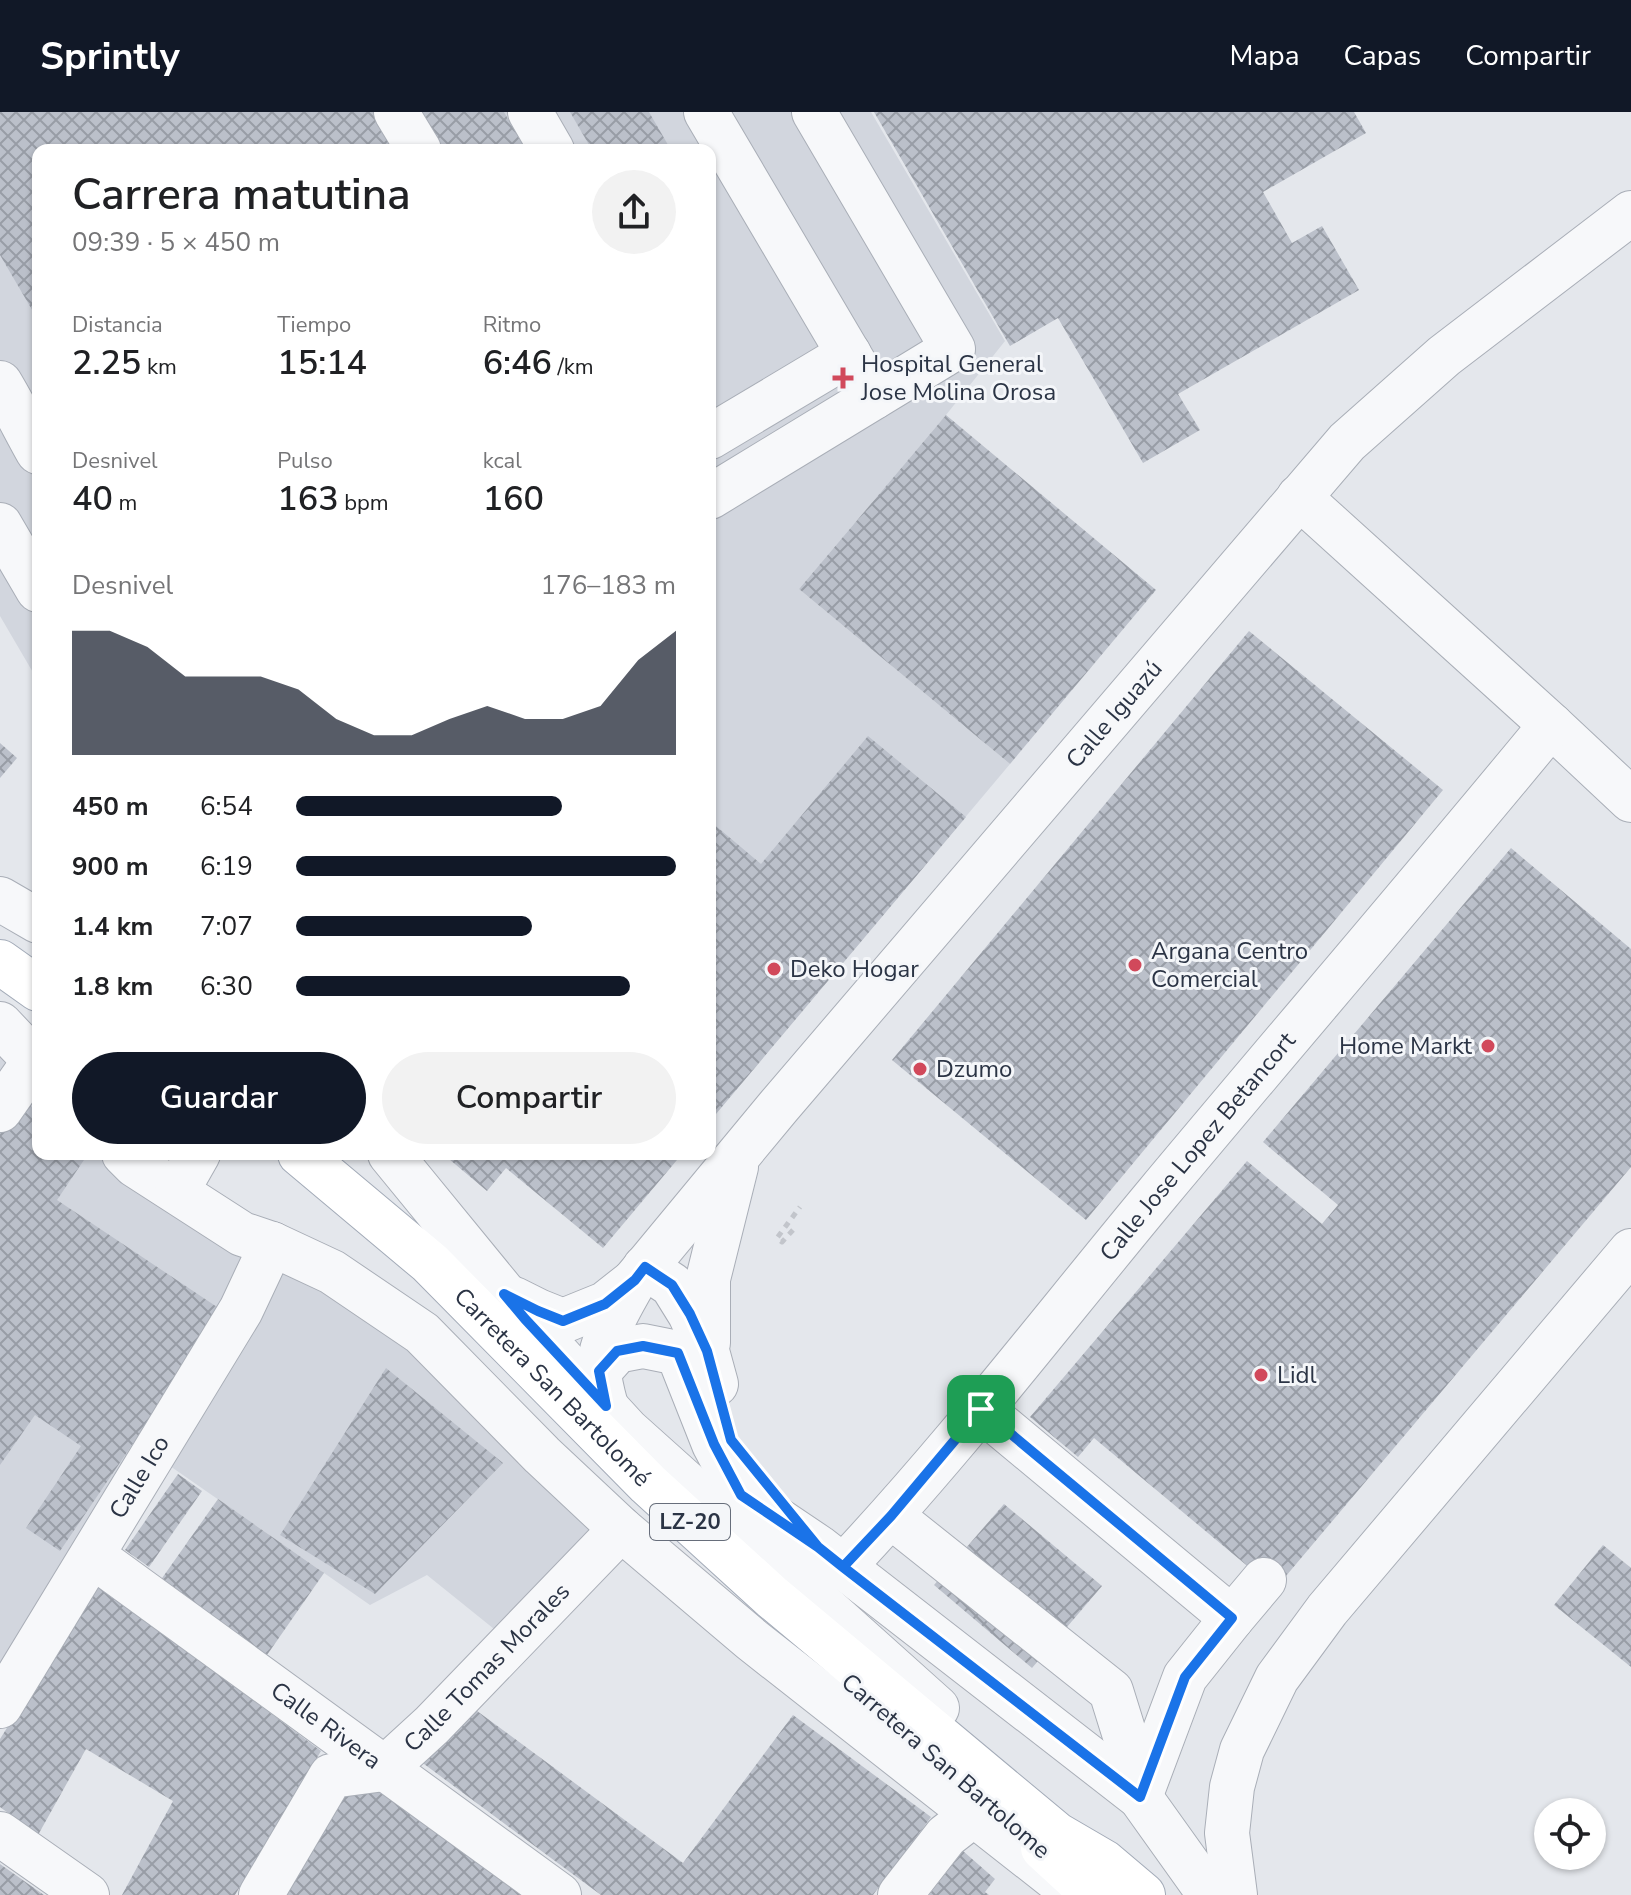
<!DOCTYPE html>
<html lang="es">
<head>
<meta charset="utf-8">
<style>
	body { margin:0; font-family:"Nunito Sans",sans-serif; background:#f2f2f2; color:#202124; height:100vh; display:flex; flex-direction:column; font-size:30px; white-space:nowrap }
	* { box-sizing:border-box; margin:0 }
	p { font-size:26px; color:#757577 }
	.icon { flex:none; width:44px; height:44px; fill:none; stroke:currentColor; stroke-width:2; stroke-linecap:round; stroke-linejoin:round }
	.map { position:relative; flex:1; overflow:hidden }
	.side { position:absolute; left:32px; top:32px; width:684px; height:1016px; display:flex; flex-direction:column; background:#fff; border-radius:16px; box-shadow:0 2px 6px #0004 }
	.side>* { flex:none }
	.controls { position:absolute; left:1534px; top:1686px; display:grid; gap:16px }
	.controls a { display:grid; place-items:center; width:72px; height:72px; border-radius:50%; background:#fff; box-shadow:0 2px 6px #0004; font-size:40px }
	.pin { position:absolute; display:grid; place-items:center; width:68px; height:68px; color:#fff; margin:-34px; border-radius:16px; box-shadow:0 4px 12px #0006 }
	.round { display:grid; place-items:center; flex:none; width:84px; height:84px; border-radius:42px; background:#f2f2f2 }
	.headline { display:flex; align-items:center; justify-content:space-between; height:136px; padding:0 40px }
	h1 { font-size:44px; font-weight:600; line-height:60px }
	.figures { display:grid; grid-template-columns:repeat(3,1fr); gap:12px; height:136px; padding:8px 40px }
	.figures div { display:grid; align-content:center }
	.figures b { font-size:34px; font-weight:600 }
	.figures small { font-size:22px; font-weight:400 }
	.figures p { font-size:22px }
	.chart { height:224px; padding:16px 40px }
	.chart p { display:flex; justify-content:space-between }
	.chart svg { width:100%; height:144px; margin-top:8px; fill:#111827; opacity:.7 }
	.cta { display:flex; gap:16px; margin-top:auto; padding:16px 40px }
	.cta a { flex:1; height:92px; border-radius:48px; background:#111827; color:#fff; font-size:32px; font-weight:600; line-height:92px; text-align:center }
	.cta a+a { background:#f2f2f2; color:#202124 }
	ul { padding:0 40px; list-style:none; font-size:26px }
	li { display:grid; grid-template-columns:128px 96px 1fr; align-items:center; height:60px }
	li i { height:20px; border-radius:10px; background:#111827 }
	header { display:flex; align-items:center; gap:48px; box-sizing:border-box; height:112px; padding:0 40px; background:#111827; color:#fff }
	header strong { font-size:38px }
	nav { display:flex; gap:44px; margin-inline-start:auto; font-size:28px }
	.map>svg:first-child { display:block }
</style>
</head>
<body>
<header>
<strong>Sprintly</strong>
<nav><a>Mapa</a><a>Capas</a><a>Compartir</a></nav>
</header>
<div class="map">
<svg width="1631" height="1783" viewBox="0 0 1631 1783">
	<defs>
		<pattern id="building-cross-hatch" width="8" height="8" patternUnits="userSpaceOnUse" patternTransform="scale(2)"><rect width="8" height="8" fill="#bbc0ca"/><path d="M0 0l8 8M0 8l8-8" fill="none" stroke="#989da6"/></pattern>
	</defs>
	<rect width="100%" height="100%" fill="#e4e7ec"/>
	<g fill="#d2d6de">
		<path d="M0,0H871L1005,229L946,303L799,477L1010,652L710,1009V38H38V569L0,504Z"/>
		<path d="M0,928L38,962V1042H127L409,1223L610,1416L504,1525L427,1463L370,1493L147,1338L11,1558L0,1551Z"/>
	</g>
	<g fill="url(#building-cross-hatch)">
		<path d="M0,0H373L395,38H38V208L0,143Z"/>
		<path d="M418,0H504L526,38H440Z"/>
		<path d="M570,0H649L671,38H592Z"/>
		<path d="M874,0H1354L1366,21L1263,80L1292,131L1322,114L1359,178L1178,282L1200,318L1143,351L1058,206L1010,234Z"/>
		<path d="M946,303L1156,478L1010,652L799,477Z"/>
		<path d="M1249,519L1443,678L1086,1108L892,948Z"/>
		<path d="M868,624L966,705L710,1009V709L761,752Z"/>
		<path d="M0,631L17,646L0,666Z"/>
		<path d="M1511,736L1631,837V1055L1275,1477L1094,1326L1078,1345L1030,1305L1247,1049L1322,1112L1338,1093L1263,1030Z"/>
		<path d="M20,987L38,999V1042H88L57,1088L223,1199L60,1439L26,1416L81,1334L35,1303L0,1353V1017Z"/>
		<path d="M443,1042H682L603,1136L506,1056L487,1079Z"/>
		<path d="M386,1256L503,1351L375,1482L280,1423Z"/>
		<path d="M178,1362L202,1379L149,1455L125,1438Z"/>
		<path d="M218,1387L324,1461L267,1543L160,1469Z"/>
		<path d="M1004,1392L1102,1474L1032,1556L934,1473Z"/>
		<path d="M1603,1433L1631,1456V1555L1554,1493Z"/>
		<path d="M97,1472L321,1639L235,1783H122L173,1689L86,1637L38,1723L0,1695V1627Z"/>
		<path d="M473,1596L683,1751L793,1603L931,1705L873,1783H601L420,1649Z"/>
		<path d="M385,1672L532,1783H285L343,1680Z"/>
		<path d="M963,1739L995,1767L985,1780L989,1783H929Z"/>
		<path d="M0,1752L44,1783H0Z"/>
	</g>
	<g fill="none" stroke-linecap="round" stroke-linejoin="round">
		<defs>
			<g id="minor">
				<path d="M396,0L419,38"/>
				<path d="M530,0L552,38"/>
				<path d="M706,0L874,285"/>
				<path d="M0,271C14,294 25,317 38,340"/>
				<path d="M710,325L849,242"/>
				<path d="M710,385L953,237L814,0"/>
				<path d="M1299,385L1551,613L1631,688"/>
				<path d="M0,413L38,478"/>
				<path d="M0,787L38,809"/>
				<path d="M0,912L38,952"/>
				<path d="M0,998L35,948"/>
				<path d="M124,1042L135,1053L242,1122L272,1132L332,1160L422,1221L542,1343L621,1417L752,1528L1069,1777"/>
				<path d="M390,1042L525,1207L627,1318L937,1596"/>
				<path d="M177,1079L198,1042"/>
				<path d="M645,1155L672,1173L690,1202L707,1239L716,1272"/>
				<path d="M514,1187L538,1199L563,1209L605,1192L633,1170"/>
				<path d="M708,1231V1167L736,1055"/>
				<path d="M599,1259L617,1239L643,1234L678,1241L714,1332L741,1383L818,1435L1140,1685L1210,1783"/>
				<path id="s1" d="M606,1294C603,1283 599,1269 599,1257C601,1225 620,1195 635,1168L779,994L1347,330L1444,244L1631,101"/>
				<path d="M981,1297L1232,1506L1264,1468"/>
				<path d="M891,1404L1111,1579L1134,1653L1140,1685"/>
				<path id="s2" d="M93,1444L559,1783"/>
				<path id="s3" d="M843,1455C955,1336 1054,1206 1158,1081C1289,924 1422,770 1551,613"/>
				<path id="s4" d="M0,1594L241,1198L272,1132"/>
				<path d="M1140,1685L1185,1565L1232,1506"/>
				<path d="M0,1722L87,1783"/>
				<path id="s5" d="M261,1783L331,1664L384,1657L432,1613L621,1417"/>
				<path d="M900,1783L946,1724L973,1703"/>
				<path d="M1235,1783L1227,1721L1232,1675L1242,1638L1277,1566L1327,1498L1631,1139"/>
			</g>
			<g id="major">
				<path d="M0,850L38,877"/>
				<path id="s6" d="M300,1042L430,1151L648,1372L772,1485L1056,1722L1104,1750L1143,1783"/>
				<path d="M1043,1736L1094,1783"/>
			</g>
		</defs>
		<use href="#minor" stroke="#a9aeb7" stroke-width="46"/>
		<use href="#major" stroke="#a3abb8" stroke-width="46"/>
		<path stroke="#c2c5cb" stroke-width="5" stroke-dasharray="6 6" stroke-linecap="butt" d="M793,1118L782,1130L777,1126L800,1095"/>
		<use href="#minor" stroke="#f7f8fa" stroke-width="44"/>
		<use href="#major" stroke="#fff" stroke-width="44"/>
	</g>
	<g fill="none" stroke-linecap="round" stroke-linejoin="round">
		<defs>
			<path id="route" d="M981,1297L891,1404L843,1455L818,1435L731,1328L707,1239L690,1202L672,1173L645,1155L635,1168L605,1192L563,1209L538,1199L504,1182L525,1207L606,1294L599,1259L617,1239L643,1234L678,1241L714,1332L741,1383L818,1435L843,1455L1140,1685L1185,1565L1232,1506L981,1297"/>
		</defs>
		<use href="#route" stroke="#fff" stroke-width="16"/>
		<use href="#route" stroke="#1a73e8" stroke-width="10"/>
	</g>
	<g fill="#d1495b" stroke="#f4f6f9" stroke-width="3">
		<path d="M839 254h8v8h8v8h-8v8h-8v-8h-8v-8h8z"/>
		<circle cx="1135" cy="853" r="8"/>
		<circle cx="774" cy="857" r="8"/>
		<circle cx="1488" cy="934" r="8"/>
		<circle cx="920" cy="957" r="8"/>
		<circle cx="1261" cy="1263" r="8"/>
	</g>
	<g text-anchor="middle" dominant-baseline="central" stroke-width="6" stroke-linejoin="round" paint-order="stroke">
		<rect fill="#f4f6f9" stroke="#676e7b" stroke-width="2" x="650" y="1392" width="80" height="36" rx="6"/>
		<g font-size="22" font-weight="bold" fill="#2b3445">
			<text x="690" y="1410">LZ-20</text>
		</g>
		<g font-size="24" fill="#2b3445" stroke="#f4f6f9" text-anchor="start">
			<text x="861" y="252">Hospital General<tspan x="861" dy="28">Jose Molina Orosa</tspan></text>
			<text x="1151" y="839">Argana Centro<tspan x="1151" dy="28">Comercial</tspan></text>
			<text x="790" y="857">Deko Hogar</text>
			<text x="1472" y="934" text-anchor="end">Home Markt</text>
			<text x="936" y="957">Dzumo</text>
			<text x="1277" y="1263">Lidl</text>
		</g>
		<g font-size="24" fill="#2b3445" stroke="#f4f6f9">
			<text stroke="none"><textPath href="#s1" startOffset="876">Calle Iguazú</textPath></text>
			<text stroke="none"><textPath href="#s3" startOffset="550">Calle Jose Lopez Betancort</textPath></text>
			<text stroke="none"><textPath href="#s6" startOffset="344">Carretera San Bartolomé</textPath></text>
			<text stroke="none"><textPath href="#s4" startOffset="268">Calle Ico</textPath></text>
			<text stroke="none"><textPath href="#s5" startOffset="336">Calle Tomas Morales</textPath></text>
			<text stroke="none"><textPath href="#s2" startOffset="288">Calle Rivera</textPath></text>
			<text transform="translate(946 1654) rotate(41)">Carretera San Bartolome</text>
		</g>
	</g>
</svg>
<div class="controls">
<a><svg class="icon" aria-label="locate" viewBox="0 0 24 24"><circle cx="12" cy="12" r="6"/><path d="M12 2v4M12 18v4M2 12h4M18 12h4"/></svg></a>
</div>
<div class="pin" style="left:981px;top:1297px;background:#1e9e55"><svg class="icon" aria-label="arrive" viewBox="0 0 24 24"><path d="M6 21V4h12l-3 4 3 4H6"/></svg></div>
<section class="side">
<div class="headline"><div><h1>Carrera matutina</h1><p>09:39 · 5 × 450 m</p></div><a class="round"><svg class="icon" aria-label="share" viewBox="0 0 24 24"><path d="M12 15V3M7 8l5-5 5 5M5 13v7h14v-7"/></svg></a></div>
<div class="figures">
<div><p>Distancia</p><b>2.25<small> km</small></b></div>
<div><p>Tiempo</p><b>15:14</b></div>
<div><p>Ritmo</p><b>6:46<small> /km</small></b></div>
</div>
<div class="figures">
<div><p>Desnivel</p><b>40<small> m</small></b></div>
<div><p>Pulso</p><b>163<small> bpm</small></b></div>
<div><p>kcal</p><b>160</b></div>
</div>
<div class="chart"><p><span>Desnivel</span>176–183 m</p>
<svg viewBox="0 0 160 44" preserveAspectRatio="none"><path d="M0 44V6L10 6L20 11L30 20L40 20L50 20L60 24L70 33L80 38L90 38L100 33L110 29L120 33L130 33L140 29L150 15L160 6V44z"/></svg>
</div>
<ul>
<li><b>450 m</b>6:54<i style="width:70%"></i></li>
<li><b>900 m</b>6:19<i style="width:100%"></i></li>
<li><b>1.4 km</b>7:07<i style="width:62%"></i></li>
<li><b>1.8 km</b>6:30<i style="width:88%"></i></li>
</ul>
<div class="cta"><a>Guardar</a><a>Compartir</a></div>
</section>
</div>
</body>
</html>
